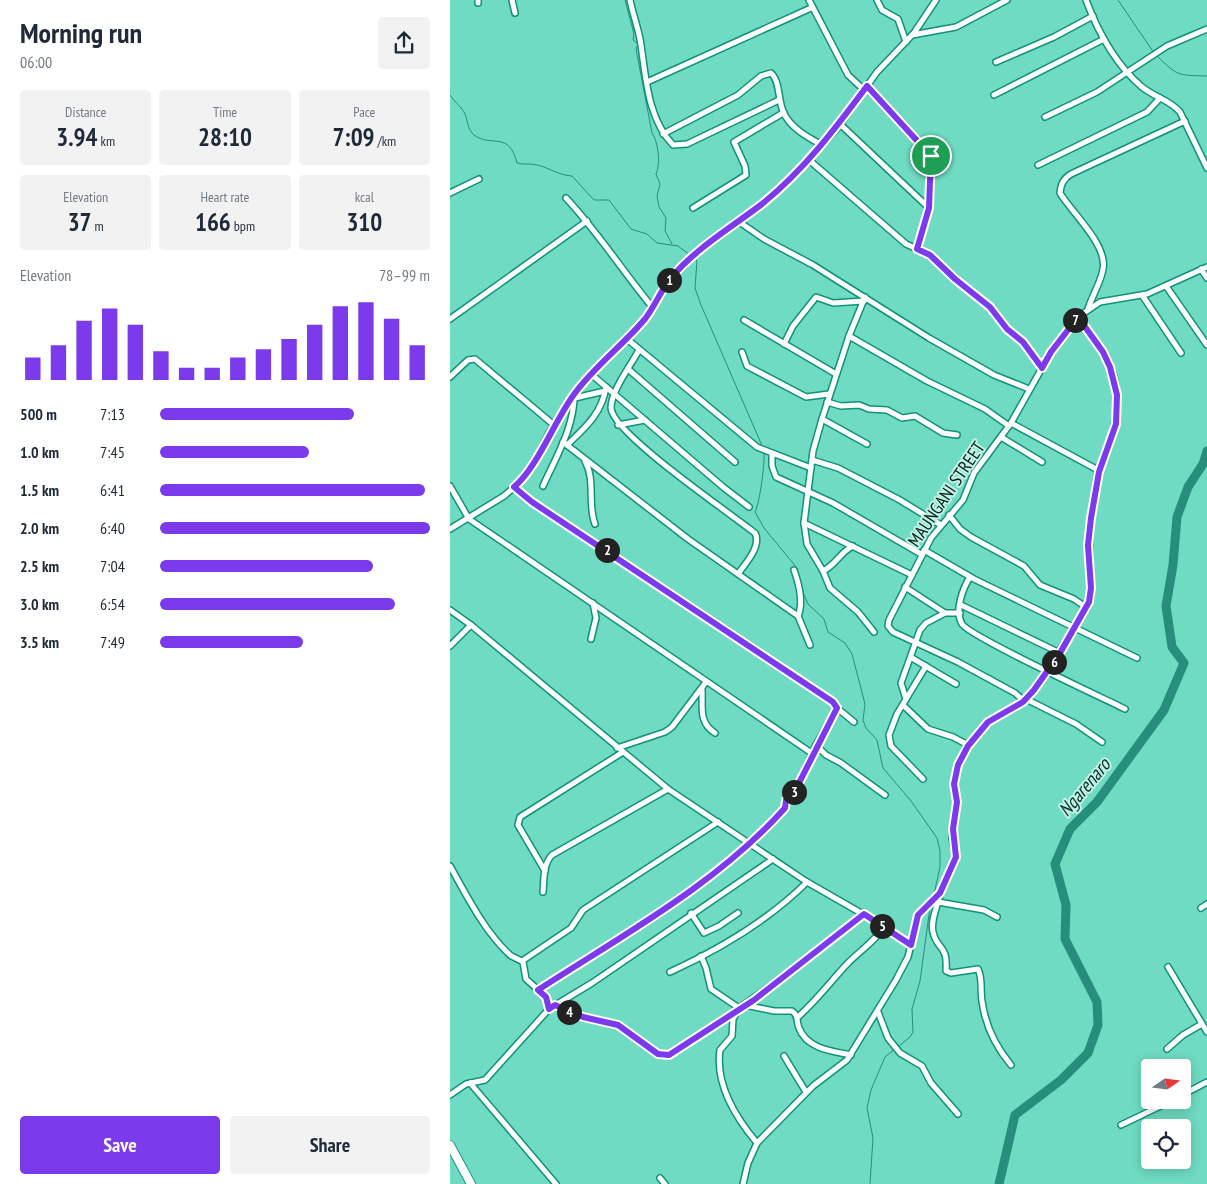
<!DOCTYPE html>
<html lang="en">
<head>
<meta charset="utf-8">
<style>
	body { margin:0; font-family:"PT Sans Narrow",sans-serif; background:#f2f2f3; color:#1f2937; height:100vh; display:flex; flex-direction:column; font-size:19px; white-space:nowrap }
	* { box-sizing:border-box; margin:0 }
	p { font-size:16px; color:#747a83 }
	.icon { flex:none; width:28px; height:28px; fill:none; stroke:currentColor; stroke-width:2; stroke-linecap:round; stroke-linejoin:round }
	.map { position:relative; flex:1; overflow:hidden }
	.sheet { display:flex; flex-direction:column; background:#fff; width:450px }
	.sheet>* { flex:none }
	.needle { width:32px; rotate:76deg }
	.fabs { position:absolute; left:691px; top:1059px; display:grid; gap:10px }
	.fabs a { display:grid; place-items:center; width:50px; height:50px; border-radius:5px; background:#fff; box-shadow:0 2px 12px #0003; font-size:25px }
	.pin { position:absolute; display:grid; place-items:center; width:42px; height:42px; color:#fff; margin:-21px; border:2px solid #fff; border-radius:50%; box-shadow:0 1px 5px #0007 }
	.km { position:absolute; width:25px; height:25px; margin:-12px; border-radius:50%; background:#222; color:#fff; font-size:14px; line-height:25px; text-align:center }
	.round { display:grid; place-items:center; flex:none; width:52px; height:52px; border-radius:5px; background:#f2f2f3 }
	.head { display:flex; align-items:center; justify-content:space-between; height:85px; padding:0 20px }
	h1 { font-size:28px; font-weight:800; line-height:38px }
	.stats { display:grid; grid-template-columns:repeat(3,1fr); gap:8px; height:85px; padding:5px 20px }
	.stats div { display:grid; align-content:center; border-radius:5px; background:#f2f2f3; text-align:center }
	.stats b { font-size:25px; font-weight:800 }
	.stats small { font-size:14px; font-weight:400 }
	.stats p { font-size:14px }
	.chart { height:140px; padding:10px 20px }
	.chart p { display:flex; justify-content:space-between }
	.chart svg { width:100%; height:90px; margin-top:5px; stroke:#7c3aed; stroke-width:6 }
	.action { display:flex; gap:10px; margin-top:auto; padding:10px 20px }
	.action a { flex:1; height:58px; border-radius:5px; background:#7c3aed; color:#fff; font-size:20px; font-weight:800; line-height:58px; text-align:center }
	.action a+a { background:#f2f2f3; color:#1f2937 }
	ul { padding:0 20px; list-style:none; font-size:16px }
	li { display:grid; grid-template-columns:80px 60px 1fr; align-items:center; height:38px }
	li i { height:12px; border-radius:6px; background:#7c3aed }
	main { display:flex; flex:1; min-height:0 }
	.map>svg:first-child { display:block }
</style>
</head>
<body>
<main>
<section class="sheet">
<div class="head"><div><h1>Morning run</h1><p>06:00</p></div><a class="round"><svg class="icon" aria-label="share" viewBox="0 0 24 24"><path d="M12 15V3M7 8l5-5 5 5M5 13v7h14v-7"/></svg></a></div>
<div class="stats">
<div><p>Distance</p><b>3.94<small> km</small></b></div>
<div><p>Time</p><b>28:10</b></div>
<div><p>Pace</p><b>7:09<small> /km</small></b></div>
</div>
<div class="stats">
<div><p>Elevation</p><b>37<small> m</small></b></div>
<div><p>Heart rate</p><b>166<small> bpm</small></b></div>
<div><p>kcal</p><b>310</b></div>
</div>
<div class="chart"><p><span>Elevation</span>78–99 m</p>
<svg viewBox="0 0 160 44" preserveAspectRatio="none"><path d="M5 44V33M15 44V27M25 44V15M35 44V9M45 44V17M55 44V30M65 44V38M75 44V38M85 44V33M95 44V29M105 44V24M115 44V17M125 44V8M135 44V6M145 44V14M155 44V27"/></svg>
</div>
<ul>
<li><b>500 m</b>7:13<i style="width:72%"></i></li>
<li><b>1.0 km</b>7:45<i style="width:55%"></i></li>
<li><b>1.5 km</b>6:41<i style="width:98%"></i></li>
<li><b>2.0 km</b>6:40<i style="width:100%"></i></li>
<li><b>2.5 km</b>7:04<i style="width:79%"></i></li>
<li><b>3.0 km</b>6:54<i style="width:87%"></i></li>
<li><b>3.5 km</b>7:49<i style="width:53%"></i></li>
</ul>
<div class="action"><a>Save</a><a>Share</a></div>
</section>
<div class="map">
<svg width="757" height="1184" viewBox="0 0 757 1184">
	<rect width="100%" height="100%" fill="#6fdbc2"/>
	<g fill="none" stroke-linecap="round" stroke-linejoin="round">
		<g stroke="#268e7a" stroke-width="1">
			<path d="M175,0L184,34L183,40L188,44L186,49L202,133C208,141 211,164 206,174L210,184L207,196L209,207L216,218L215,231L222,244"/>
			<path d="M668,0L704,53"/>
			<path d="M707,56C729,77 727,75 757,76"/>
			<path d="M0,95C4,102 12,107 15,114C18,121 17,129 24,135C41,148 59,130 67,163C74,165 80,163 87,165C100,168 108,175 122,176L144,200H159L181,229L197,234L207,243L228,246L240,255"/>
			<path d="M243,257L247,261L245,288L251,305L313,448"/>
			<path d="M314,452C315,463 310,502 305,512L314,528L347,568L354,595L358,604L374,619L378,632L395,643L402,654L415,704L413,720L416,728L427,740L433,768L461,801L487,838L490,851V867L483,899"/>
			<path d="M448,1047L460,1037L463,1032L462,1009L470,981L480,907"/>
			<path d="M420,1184L423,1138L417,1108L421,1090L435,1057L445,1049"/>
		</g>
		<path stroke="#268e7a" stroke-width="9" d="M549,1184L565,1115L611,1080L638,1053L648,1025L647,1002L615,939L616,905L605,864L620,829L647,802L714,710L734,663L722,647L716,606L723,565L727,517L738,487L753,464L757,451"/>
		<defs>
			<g id="street">
				<path d="M28,0V3"/>
				<path d="M62,0L65,13"/>
				<path d="M180,0C183,15 189,30 191,45C196,79 198,119 223,145L237,144L329,100"/>
				<path d="M359,0L398,75L414,90"/>
				<path d="M427,0L432,10L448,19L456,42"/>
				<path d="M636,0C648,32 665,64 692,87C704,97 720,100 730,112L757,168"/>
				<path d="M462,35L506,27L557,0"/>
				<path d="M546,62L604,37L643,16"/>
				<path d="M197,82L361,8"/>
				<path d="M417,86L481,156L479,208L467,249"/>
				<path d="M544,95L654,39"/>
				<path d="M595,117L647,92L717,46L757,29"/>
				<path d="M390,124L479,208"/>
				<path d="M213,134L288,95L311,76L321,73C330,81 328,100 333,111C339,127 357,137 372,145"/>
				<path d="M359,160L456,244L480,255L505,279L540,307L557,329L573,342L592,367"/>
				<path d="M588,165L697,112L710,98"/>
				<path d="M0,193L29,179"/>
				<path d="M116,198C148,232 173,272 203,308"/>
				<path d="M243,208L296,175L295,166L284,142L333,113"/>
				<path d="M288,221L314,239L363,265L479,338L544,375L579,389"/>
				<path d="M751,269L757,278"/>
				<path d="M716,286L757,345"/>
				<path d="M692,295L731,353"/>
				<path d="M415,297L399,336L372,419L363,451L354,523L357,544L373,571L380,588L408,612L424,632"/>
				<path d="M638,309C642,296 651,282 653,269C658,245 622,213 610,193C611,184 613,179 621,174L735,121"/>
				<path d="M628,317C636,329 645,340 653,351C677,390 666,434 649,472"/>
				<path d="M0,319L137,221"/>
				<path d="M294,320L386,374"/>
				<path d="M399,336L477,381L535,409L559,426"/>
				<path d="M177,339L307,447L361,468"/>
				<path d="M334,344L343,326L366,297L383,303L414,301"/>
				<path d="M189,350C181,365 161,391 161,408C162,433 280,513 305,533C312,546 295,564 288,574"/>
				<path d="M292,352L297,366L356,397L379,394"/>
				<path d="M178,369L285,462"/>
				<path d="M141,374L273,487L299,507"/>
				<path d="M0,377L18,360L25,359L104,425"/>
				<path d="M125,398L155,391"/>
				<path d="M377,402L391,406L409,405L419,409L437,410L452,418L465,416L493,433L507,435"/>
				<path d="M372,419L417,444"/>
				<path d="M168,425L195,420"/>
				<path d="M551,437L592,462"/>
				<path d="M113,442L238,539L348,616"/>
				<path d="M117,445C136,427 152,413 156,387"/>
				<path d="M322,454V466L326,477L383,503L471,554"/>
				<path d="M362,460L388,468L448,499L491,525"/>
				<path d="M135,461C146,481 137,503 145,524"/>
				<path d="M0,486L19,519L363,754"/>
				<path d="M93,486C106,457 125,426 124,394"/>
				<path d="M64,487L82,502L383,702L387,708L366,745L348,785L336,800L335,808C267,884 173,935 88,990"/>
				<path d="M499,515L510,529L521,537L574,566L590,585L624,599L637,608"/>
				<path d="M354,523L462,575"/>
				<path d="M0,529L54,496L70,482L82,468L99,433L124,393L149,365L196,318L221,279L245,254L313,203L359,160L388,127L427,72L464,33L486,0"/>
				<path d="M474,550L524,579L687,658"/>
				<path d="M344,570C349,584 354,602 348,616L360,645"/>
				<path d="M373,571C386,565 390,552 403,546"/>
				<path d="M520,577C513,588 504,611 512,624C519,636 653,698 675,709"/>
				<path d="M455,587L495,613H510"/>
				<path d="M511,605L610,653"/>
				<path d="M0,610L21,625L218,789L357,882L425,921L461,945"/>
				<path d="M141,639L146,618L143,603"/>
				<path d="M0,646L21,625"/>
				<path d="M462,658L506,684"/>
				<path d="M252,689C253,707 248,722 265,733"/>
				<path d="M456,699L451,683L470,630L476,623L495,613"/>
				<path d="M576,699L626,724L652,742"/>
				<path d="M574,701L565,693L508,662L443,632L438,626L439,620L481,538L513,500L524,473L561,423L601,352L628,317L650,302L697,294L757,267"/>
				<path d="M453,705L478,729L503,737L518,745"/>
				<path d="M387,708L404,722"/>
				<path d="M366,745L376,755L391,763L435,795"/>
				<path d="M167,748L215,732L222,727L256,682"/>
				<path d="M473,779L441,746L439,735L447,714L476,666"/>
				<path d="M0,866C17,896 34,931 60,955C64,958 69,959 73,962L76,979L96,997L99,1009"/>
				<path d="M95,871L68,825L70,817L173,752"/>
				<path d="M93,892C94,880 93,864 102,855L218,789"/>
				<path d="M490,894C488,905 480,921 483,932C487,951 498,943 496,971L501,973L528,969C533,979 530,990 532,1001C535,1024 546,1047 561,1065"/>
				<path d="M488,902L534,910L547,917"/>
				<path d="M751,908L757,904"/>
				<path d="M241,913L254,933L269,926L288,913"/>
				<path d="M251,956L256,968L261,989L289,1008"/>
				<path d="M72,961L121,928L133,910L268,822"/>
				<path d="M718,967L757,1032"/>
				<path d="M220,972C270,949 318,921 357,882"/>
				<path d="M105,1005L133,1017L169,1025L208,1054L219,1055L286,1011"/>
				<path d="M295,1005L324,1011H342C349,1016 346,1021 349,1028C357,1049 382,1051 401,1055"/>
				<path d="M428,1012L438,1038L450,1053L472,1066L481,1083L508,1114"/>
				<path d="M348,1017C368,999 380,982 398,963C411,950 424,942 434,927"/>
				<path d="M717,1049L733,1035L752,1024"/>
				<path d="M334,1056L356,1092"/>
				<path d="M20,1083L106,1184"/>
				<path d="M0,1095L16,1084L35,1080L99,1009L142,983L323,859"/>
				<path d="M732,1095L757,1082"/>
				<path d="M671,1125L723,1100"/>
				<path d="M307,1143C286,1118 265,1084 270,1050L282,1036L283,1019L289,1008L338,974L414,914"/>
				<path d="M210,1178L215,1184"/>
				<path d="M293,1184L298,1163L307,1143L363,1086L397,1060L446,980L458,957L468,915L491,893L506,857L502,838L507,802L504,784L508,765L518,745L538,722L573,702L584,690L637,608L641,596L639,535L648,470L561,423"/>
			</g>
			<path id="primary" d="M0,1145L21,1184"/>
		</defs>
		<use href="#street" stroke="#0f927c" stroke-width="8"/>
		<use href="#primary" stroke="#0f927c" stroke-width="10"/>
		<use href="#street" stroke="#fff" stroke-width="5"/>
		<use href="#primary" stroke="#fff" stroke-width="8"/>
	</g>
	<g fill="none" stroke-linecap="round" stroke-linejoin="round">
		<defs>
			<path id="route" d="M417,86L481,156L479,208L467,249L480,255L505,279L540,307L557,329L573,342L592,368L601,352L628,317L653,352L660,367L667,395L666,424L649,472L641,518L638,545L641,588L639,602L610,653L584,690L573,702L538,722L518,746L508,765L504,784L507,802L503,829L506,857L490,893L468,915L461,945L414,914L304,1000L219,1055L208,1054L168,1025L133,1017L105,1005L99,1009L96,997L88,990C173,935 267,884 335,808L336,800L348,785L387,708L383,702L82,502L64,487C88,467 104,421 125,393C145,366 173,345 195,319C205,306 211,290 221,278C246,248 282,227 312,204C354,170 385,129 417,86Z"/>
		</defs>
		<use href="#route" stroke="#fff" stroke-width="10"/>
		<use href="#route" stroke="#7c3aed" stroke-width="6"/>
	</g>
	<g text-anchor="middle" dominant-baseline="central" stroke-width="4" stroke-linejoin="round" paint-order="stroke">
		<g font-size="18" fill="#002019" stroke="#c0f1e4">
			<text transform="translate(496 494) rotate(-56)">MAUNGANI STREET</text>
		</g>
		<g font-size="19" font-style="italic" fill="#03322a" stroke="#c0f1e4">
			<text transform="translate(634 787) rotate(-50)">Ngarenaro</text>
		</g>
	</g>
</svg>
<div class="fabs">
<a><svg class="needle" viewBox="-14 -14 28 28"><path d="M0-13l5 13h-10z" fill="#e53935"/><path d="M0 13l5-13h-10z" fill="#747a83"/></svg></a>
<a><svg class="icon" aria-label="locate" viewBox="0 0 24 24"><circle cx="12" cy="12" r="6"/><path d="M12 2v4M12 18v4M2 12h4M18 12h4"/></svg></a>
</div>
<div class="pin" style="left:481px;top:156px;background:#1e9e55"><svg class="icon" aria-label="arrive" viewBox="0 0 24 24"><path d="M6 21V4h12l-3 4 3 4H6"/></svg></div>
<b class="km" style="left:219px;top:280px">1</b>
<b class="km" style="left:157px;top:550px">2</b>
<b class="km" style="left:344px;top:792px">3</b>
<b class="km" style="left:119px;top:1012px">4</b>
<b class="km" style="left:432px;top:926px">5</b>
<b class="km" style="left:604px;top:662px">6</b>
<b class="km" style="left:625px;top:320px">7</b>
</div>
</main>
</body>
</html>
